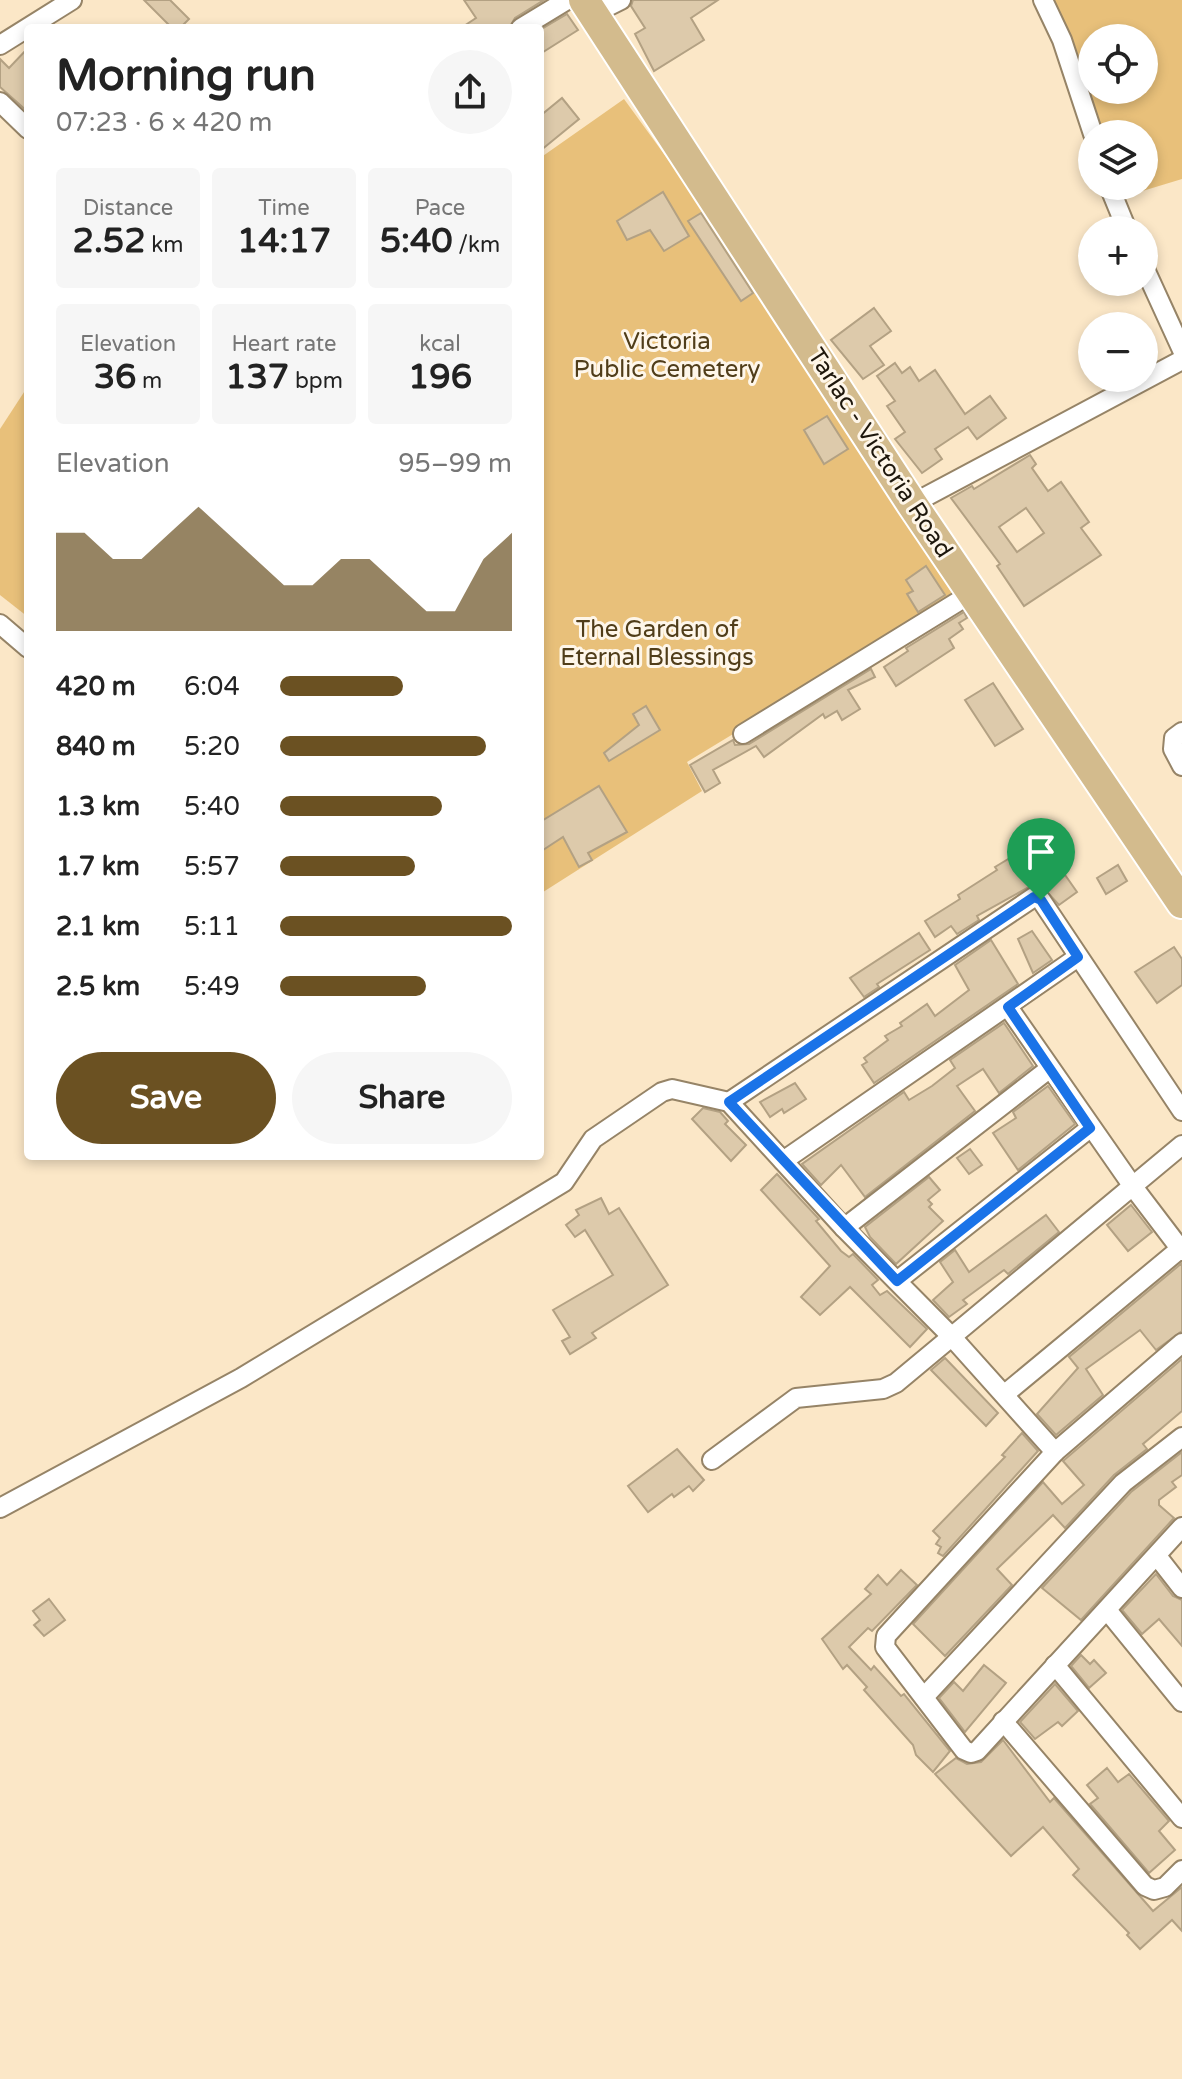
<!DOCTYPE html>
<html lang="en">
<head>
<meta charset="utf-8">
<style>
	body { margin:0; font-family:"Varela Round",sans-serif; background:#f6f6f6; color:#222; height:100vh; display:flex; flex-direction:column; font-size:30px; white-space:nowrap }
	* { box-sizing:border-box; margin:0 }
	p { font-size:26px; color:#767676 }
	.icon { flex:none; width:44px; height:44px; fill:none; stroke:currentColor; stroke-width:2; stroke-linecap:round; stroke-linejoin:round }
	.map { position:relative; flex:1; overflow:hidden }
	.details { position:absolute; left:24px; top:24px; width:520px; height:1136px; display:flex; flex-direction:column; background:#fff; border-radius:8px; box-shadow:0 4px 12px #0003 }
	.details>* { flex:none }
	.controls { position:absolute; left:1078px; top:24px; display:grid; gap:16px }
	.controls a { display:grid; place-items:center; width:80px; height:80px; border-radius:50%; background:#fff; box-shadow:0 4px 12px #0003; font-size:40px }
	.pin { position:absolute; display:grid; place-items:center; width:68px; height:68px; color:#fff; margin:-82px -34px; border-radius:50% 50% 50% 0; rotate:-45deg; box-shadow:0 0 8px #0007 }
	.pin .icon { rotate:45deg }
	.round { display:grid; place-items:center; flex:none; width:84px; height:84px; border-radius:42px; background:#f6f6f6 }
	.head { display:flex; align-items:center; justify-content:space-between; height:136px; padding:0 32px }
	h1 { font-size:44px; font-weight:800; line-height:60px }
	.metrics { display:grid; grid-template-columns:repeat(3,1fr); gap:12px; height:136px; padding:8px 32px }
	.metrics div { display:grid; align-content:center; border-radius:8px; background:#f6f6f6; text-align:center }
	.metrics b { font-size:34px; font-weight:800 }
	.metrics small { font-size:22px; font-weight:400 }
	.metrics p { font-size:22px }
	.chart { height:224px; padding:16px 32px }
	.chart p { display:flex; justify-content:space-between }
	.chart svg { width:100%; height:144px; margin-top:8px; fill:#6b5122; opacity:.7 }
	.cta { display:flex; gap:16px; margin-top:auto; padding:16px 32px }
	.cta a { flex:1; height:92px; border-radius:48px; background:#6b5122; color:#fff; font-size:32px; font-weight:800; line-height:92px; text-align:center }
	.cta a+a { background:#f6f6f6; color:#222 }
	ul { padding:0 32px; list-style:none; font-size:26px }
	li { display:grid; grid-template-columns:128px 96px 1fr; align-items:center; height:60px }
	li i { height:20px; border-radius:10px; background:#6b5122 }
	.map>svg:first-child { display:block }
</style>
</head>
<body>
<div class="map">
<svg width="1182" height="2079" viewBox="0 0 1182 2079">
	<rect width="100%" height="100%" fill="#fbe7c7"/>
	<g fill="#e8c07a" fill-rule="evenodd">
		<path d="M1052,0H1182V179L1126,196L1123,186H1144V134H1104L1070,37ZM1092,38H1144V90H1092Z"/>
		<path d="M624,99L704,209L956,599L687,762L702,791L540,894V158Z"/>
		<path d="M28,386V617L0,595V429Z"/>
	</g>
	<g fill="#ddcaab" stroke="#b3a183" stroke-width="2" fill-rule="evenodd">
		<path d="M144,0H170L189,19L180,28H172Z"/>
		<path d="M464,0H544L515,18L509,28H461L476,18Z"/>
		<path d="M633,0H718L691,18L704,40L654,71L635,34L645,28L631,6Z"/>
		<path d="M567,14L578,30L540,54V30Z"/>
		<path d="M28,48V112L0,87V59L9,68Z"/>
		<path d="M562,98L579,119L540,151V116Z"/>
		<path d="M663,192L689,236L664,251L650,230L627,240L617,221Z"/>
		<path d="M701,213L753,293L741,301L688,221Z"/>
		<path d="M874,308L891,331L870,346L884,365L863,379L831,340Z"/>
		<path d="M895,363L902,373L910,367L919,381L935,370L965,414L990,396L1006,418L977,439L968,427L935,449L942,459L922,473L895,439L905,432L887,406L895,401L877,376Z"/>
		<path d="M827,416L848,449L824,464L804,430Z"/>
		<path d="M1030,455L1036,464L1032,468L1048,491L1061,482L1089,522L1081,528L1101,555L1024,606L997,566L1000,564L951,498L972,486L974,489ZM1026,508L1044,533L1017,552L999,527Z"/>
		<path d="M926,566L945,595L918,612L907,594L913,591L906,580Z"/>
		<path d="M964,612L967,618L959,623L963,629L949,639L954,648L896,686L884,667L908,651L906,648Z"/>
		<path d="M871,669L875,677L848,690L860,709L842,720L837,711L825,718L823,714L764,757L756,746L713,770L720,783L705,792L690,765L733,740L735,745L749,744Z"/>
		<path d="M993,683L1023,729L995,746L965,700Z"/>
		<path d="M646,706L660,730L609,761L604,753L639,725L633,714Z"/>
		<path d="M599,786L627,832L588,853L592,860L579,867L563,837L540,852V822Z"/>
		<path d="M1045,837L1059,860L1056,862L1077,892L1059,905L1038,882L977,916L979,920L957,934L951,926L935,937L925,921L960,899L958,895L997,870L995,867Z"/>
		<path d="M1118,865L1127,881L1106,894L1097,878Z"/>
		<path d="M1032,931L1052,960L1033,973L1018,939Z"/>
		<path d="M919,933L930,950L877,984L879,987L864,997L850,978Z"/>
		<path d="M991,940L1018,984L874,1083L862,1065L867,1062L864,1058L888,1040L885,1036L902,1026L900,1023L927,1004L935,1016L969,990L955,965Z"/>
		<path d="M1174,947L1182,959V985L1157,1003L1135,972Z"/>
		<path d="M1004,1023L1033,1066L999,1093L983,1069L957,1086L975,1111L865,1197L841,1165L821,1185L802,1164L904,1092L909,1100L932,1086L955,1068L950,1060Z"/>
		<path d="M795,1083L806,1099L784,1113L782,1109L770,1117L760,1102Z"/>
		<path d="M1048,1086L1075,1124L1018,1170L993,1133L1016,1118L1013,1112Z"/>
		<path d="M703,1108L720,1112L728,1121L725,1124L746,1145L731,1161L692,1119Z"/>
		<path d="M970,1149L982,1165L969,1174L957,1158Z"/>
		<path d="M777,1174L819,1219L816,1221L841,1251L849,1257L853,1254L878,1280L872,1285L880,1295L887,1291L927,1329L910,1347L850,1287L820,1315L801,1297L830,1266L761,1190Z"/>
		<path d="M929,1177L940,1190L928,1200L932,1204L929,1207L943,1221L896,1264L870,1237L865,1227Z"/>
		<path d="M601,1198L609,1214L619,1208L668,1285L592,1333L596,1338L570,1354L562,1341L570,1337L553,1310L613,1275L585,1230L575,1237L566,1225L579,1215L576,1210Z"/>
		<path d="M1131,1205L1152,1232L1128,1251L1107,1225Z"/>
		<path d="M1046,1215L1059,1232L1008,1274L1004,1270L963,1300L967,1304L949,1317L933,1300L953,1282L940,1262L955,1250L969,1272Z"/>
		<path d="M1182,1263V1331L1156,1350L1140,1330L1086,1369L1103,1395L1056,1435L1037,1414L1078,1368L1069,1357Z"/>
		<path d="M945,1358L998,1413L986,1426L931,1370Z"/>
		<path d="M1182,1359V1411L1143,1444L1147,1449L1114,1475L1065,1528L1053,1515L997,1569L1012,1585L945,1656L913,1624L1043,1482L1062,1504L1084,1485L1063,1461Z"/>
		<path d="M1022,1433L1038,1451L943,1556L938,1553L941,1547L936,1544L940,1538L933,1531L1005,1457L1002,1455Z"/>
		<path d="M677,1449L704,1480L693,1491L689,1486L674,1497L672,1494L648,1512L628,1486Z"/>
		<path d="M1182,1452V1475L1172,1482L1176,1487L1159,1500V1505L1174,1518L1081,1620L1042,1588L1131,1492Z"/>
		<path d="M901,1570L917,1585L872,1631L868,1628L849,1647L871,1670L874,1666L901,1696L904,1694L950,1751L933,1772L916,1755L913,1745L864,1690L867,1687L847,1665L843,1669L822,1639L871,1594L865,1589L878,1575L887,1585Z"/>
		<path d="M1156,1574L1173,1596L1182,1600V1646L1159,1619L1142,1634L1122,1610Z"/>
		<path d="M49,1599L65,1620L44,1636L34,1625L40,1620L33,1611Z"/>
		<path d="M1081,1655L1090,1664L1094,1660L1106,1673L1089,1688L1071,1666Z"/>
		<path d="M984,1665L1006,1683L965,1732L939,1698L954,1682L963,1691Z"/>
		<path d="M1055,1684L1078,1711L1062,1726L1058,1722L1035,1739L1020,1722Z"/>
		<path d="M1003,1740L1050,1802L1054,1798L1153,1911L1182,1887V1931L1172,1920L1140,1949L1127,1935L1129,1933L1073,1875L1079,1869L1043,1827L1011,1856L935,1774L956,1758L967,1764L981,1762Z"/>
		<path d="M1107,1768L1118,1782L1129,1774L1169,1821L1159,1831L1175,1850L1149,1873L1090,1804L1098,1798L1087,1785Z"/>
	</g>
	<g fill="none" stroke-linecap="round" stroke-linejoin="round">
		<defs>
			<g id="street">
				<path d="M1043,0L1062,40L1093,134"/>
				<path d="M593,14L621,0"/>
				<path d="M521,28L567,0"/>
				<path d="M0,45L72,0"/>
				<path d="M0,102L28,129"/>
				<path d="M1109,186L1127,230"/>
				<path d="M1144,267L1182,350"/>
				<path d="M912,504L1182,360"/>
				<path d="M0,624L28,648"/>
				<path d="M1182,732L1174,738L1173,749L1182,766"/>
				<path d="M743,734L972,593"/>
				<path d="M1008,1007L1134,1188L1182,1251"/>
				<path d="M729,1102L1034,897L1041,900L1182,1111"/>
				<path d="M783,1161L1078,957"/>
				<path d="M844,1228L1049,1069"/>
				<path d="M897,1281L1090,1128"/>
				<path d="M1182,1343L1055,1452L886,1636L885,1647L964,1750L971,1753L977,1751L1182,1527"/>
				<path d="M1005,1394L1180,1249"/>
				<path d="M712,1460L796,1398L883,1389L896,1383L1182,1145"/>
				<path d="M0,1508L241,1378L564,1182L593,1139L662,1092L672,1089L729,1102L844,1228L951,1336L1055,1452"/>
				<path d="M1157,1556L1182,1588"/>
				<path d="M1107,1610L1182,1702"/>
				<path d="M1055,1665L1182,1818"/>
				<path d="M924,1697L1123,1483L1182,1437"/>
				<path d="M1003,1721L1145,1886L1154,1890L1165,1887L1182,1870"/>
			</g>
			<path id="primary" d="M584,0L912,504L1182,903"/>
		</defs>
		<use href="#street" stroke="#968467" stroke-width="22"/>
		<use href="#primary" stroke="#fff" stroke-width="34"/>
		<use href="#street" stroke="#fff" stroke-width="18"/>
		<use href="#primary" stroke="#d3bb8d" stroke-width="30"/>
	</g>
	<g fill="none" stroke-linecap="round" stroke-linejoin="round">
		<defs>
			<path id="route" d="M1034,897L1041,900L1078,957L1008,1007L1090,1128L897,1281L729,1102Z"/>
		</defs>
		<use href="#route" stroke="#fff" stroke-width="16"/>
		<use href="#route" stroke="#1a73e8" stroke-width="10"/>
	</g>
	<g text-anchor="middle" dominant-baseline="central" stroke-width="6" stroke-linejoin="round" paint-order="stroke">
		<g font-size="24" fill="#503d19" stroke="#fef6e9">
			<text x="667" y="341">Victoria<tspan x="667" dy="28">Public Cemetery</tspan></text>
			<text x="657" y="629">The Garden of<tspan x="657" dy="28">Eternal Blessings</tspan></text>
		</g>
		<g font-size="24" fill="#1e170c" stroke="#fef6e9">
			<text transform="translate(880 453) rotate(57)">Tarlac - Victoria Road</text>
		</g>
	</g>
</svg>
<div class="controls">
<a><svg class="icon" aria-label="locate" viewBox="0 0 24 24"><circle cx="12" cy="12" r="6"/><path d="M12 2v4M12 18v4M2 12h4M18 12h4"/></svg></a>
<a><svg class="icon" aria-label="layers" viewBox="0 0 24 24"><path d="M12 4l9 5-9 5-9-5zM3 14l9 5 9-5"/></svg></a>
<a>+</a>
<a>−</a>
</div>
<div class="pin" style="left:1041px;top:900px;background:#1e9e55"><svg class="icon" aria-label="arrive" viewBox="0 0 24 24"><path d="M6 21V4h12l-3 4 3 4H6"/></svg></div>
<section class="details">
<div class="head"><div><h1>Morning run</h1><p>07:23 · 6 × 420 m</p></div><a class="round"><svg class="icon" aria-label="share" viewBox="0 0 24 24"><path d="M12 15V3M7 8l5-5 5 5M5 13v7h14v-7"/></svg></a></div>
<div class="metrics">
<div><p>Distance</p><b>2.52<small> km</small></b></div>
<div><p>Time</p><b>14:17</b></div>
<div><p>Pace</p><b>5:40<small> /km</small></b></div>
</div>
<div class="metrics">
<div><p>Elevation</p><b>36<small> m</small></b></div>
<div><p>Heart rate</p><b>137<small> bpm</small></b></div>
<div><p>kcal</p><b>196</b></div>
</div>
<div class="chart"><p><span>Elevation</span>95–99 m</p>
<svg viewBox="0 0 160 44" preserveAspectRatio="none"><path d="M0 44V14L10 14L20 22L30 22L40 14L50 6L60 14L70 22L80 30L90 30L100 22L110 22L120 30L130 38L140 38L150 22L160 14V44z"/></svg>
</div>
<ul>
<li><b>420 m</b>6:04<i style="width:53%"></i></li>
<li><b>840 m</b>5:20<i style="width:89%"></i></li>
<li><b>1.3 km</b>5:40<i style="width:70%"></i></li>
<li><b>1.7 km</b>5:57<i style="width:58%"></i></li>
<li><b>2.1 km</b>5:11<i style="width:100%"></i></li>
<li><b>2.5 km</b>5:49<i style="width:63%"></i></li>
</ul>
<div class="cta"><a>Save</a><a>Share</a></div>
</section>
</div>
</body>
</html>
